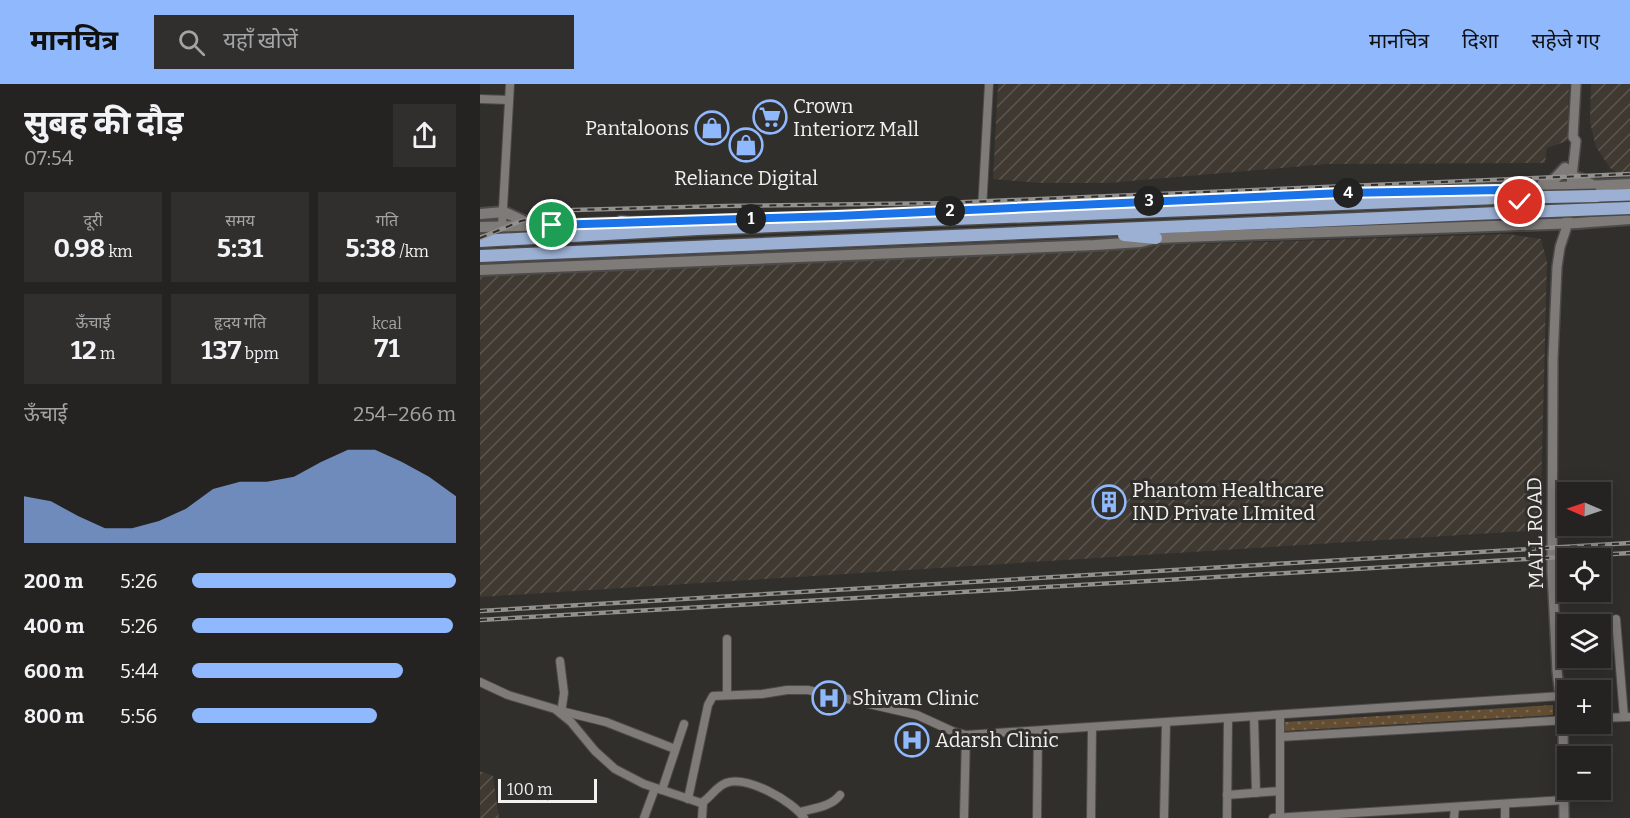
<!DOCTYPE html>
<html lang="hi">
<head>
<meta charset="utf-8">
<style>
	body { margin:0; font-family:Bitter,"Noto Sans Devanagari",serif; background:#312f2e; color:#f1f3f6; height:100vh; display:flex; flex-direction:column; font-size:22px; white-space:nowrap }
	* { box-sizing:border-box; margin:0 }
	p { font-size:20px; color:#a3a4a5 }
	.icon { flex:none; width:33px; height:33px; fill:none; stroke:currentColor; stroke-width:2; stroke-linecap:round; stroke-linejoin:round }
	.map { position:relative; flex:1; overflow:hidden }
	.sheet { display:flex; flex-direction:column; background:#252321; width:480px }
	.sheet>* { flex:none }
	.needle { width:39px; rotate:272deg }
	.tools { position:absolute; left:1077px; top:398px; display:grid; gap:12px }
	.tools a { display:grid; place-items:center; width:54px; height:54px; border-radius:0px; background:#252321; box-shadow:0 3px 15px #0003,0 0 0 2px #42403f; font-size:30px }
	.scale { position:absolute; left:18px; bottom:15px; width:99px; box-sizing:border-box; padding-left:6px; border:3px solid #f2f1ef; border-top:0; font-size:16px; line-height:21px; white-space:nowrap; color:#f2f1ef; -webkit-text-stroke:4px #312f2c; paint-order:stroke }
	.pin { position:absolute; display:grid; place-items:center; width:51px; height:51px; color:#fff; margin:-26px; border:3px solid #fff; border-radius:50%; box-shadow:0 2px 6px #0007 }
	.km { position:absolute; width:30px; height:30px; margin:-15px; border-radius:50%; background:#222; color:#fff; font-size:16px; line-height:30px; text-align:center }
	.round { display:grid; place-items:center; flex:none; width:63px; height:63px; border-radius:0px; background:#312f2e }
	.headline { display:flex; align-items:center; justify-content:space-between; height:102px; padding:0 24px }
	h1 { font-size:33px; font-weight:700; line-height:45px }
	.figures { display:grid; grid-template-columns:repeat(3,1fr); gap:9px; height:102px; padding:6px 24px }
	.figures div { display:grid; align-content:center; border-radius:0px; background:#312f2e; text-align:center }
	.figures b { font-size:26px; font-weight:700 }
	.figures small { font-size:16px; font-weight:400 }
	.figures p { font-size:16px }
	.chart { height:168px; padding:12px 24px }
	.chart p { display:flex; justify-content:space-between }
	.chart svg { width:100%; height:108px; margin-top:6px; fill:#8fb8fd; opacity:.7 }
	ul { padding:0 24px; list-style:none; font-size:20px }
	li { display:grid; grid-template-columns:96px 72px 1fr; align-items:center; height:45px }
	li i { height:15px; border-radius:8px; background:#8fb8fd }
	header { display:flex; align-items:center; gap:36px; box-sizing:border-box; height:84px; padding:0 30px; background:#8fb8fd; color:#111 }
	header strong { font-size:28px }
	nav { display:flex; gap:33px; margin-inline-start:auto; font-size:21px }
	.search { width:420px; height:54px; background:#312f2e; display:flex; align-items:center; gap:15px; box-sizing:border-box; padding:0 21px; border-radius:0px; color:#a3a4a5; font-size:22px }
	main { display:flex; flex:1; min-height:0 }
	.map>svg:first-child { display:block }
</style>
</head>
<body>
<header>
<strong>मानचित्र</strong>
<div class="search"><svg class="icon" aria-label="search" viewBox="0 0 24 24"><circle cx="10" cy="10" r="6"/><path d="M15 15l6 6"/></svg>यहाँ खोजें</div>
<nav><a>मानचित्र</a><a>दिशा</a><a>सहेजे गए</a></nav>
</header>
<main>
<section class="sheet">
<div class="headline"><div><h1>सुबह की दौड़</h1><p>07:54</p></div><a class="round"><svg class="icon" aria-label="share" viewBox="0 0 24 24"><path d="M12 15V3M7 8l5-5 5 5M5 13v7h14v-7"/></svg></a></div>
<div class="figures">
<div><p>दूरी</p><b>0.98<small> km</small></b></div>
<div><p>समय</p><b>5:31</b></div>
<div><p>गति</p><b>5:38<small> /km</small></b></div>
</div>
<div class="figures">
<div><p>ऊँचाई</p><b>12<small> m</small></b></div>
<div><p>हृदय गति</p><b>137<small> bpm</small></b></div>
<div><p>kcal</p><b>71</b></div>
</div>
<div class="chart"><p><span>ऊँचाई</span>254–266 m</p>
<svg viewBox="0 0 160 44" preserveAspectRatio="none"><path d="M0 44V25L10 27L20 33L30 38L40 38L50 35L60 30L70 22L80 19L90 19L100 17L110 11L120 6L130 6L140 11L150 17L160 25V44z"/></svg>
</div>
<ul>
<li><b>200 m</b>5:26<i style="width:100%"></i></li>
<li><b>400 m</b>5:26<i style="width:99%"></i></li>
<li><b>600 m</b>5:44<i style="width:80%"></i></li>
<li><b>800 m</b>5:56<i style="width:70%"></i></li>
</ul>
</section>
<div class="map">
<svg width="1150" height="734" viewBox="0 0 1150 734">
	<defs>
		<pattern id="industrial-furrows" width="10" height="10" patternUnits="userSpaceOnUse" patternTransform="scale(1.5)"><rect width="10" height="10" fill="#3f3931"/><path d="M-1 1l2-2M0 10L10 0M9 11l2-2" fill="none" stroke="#5b564f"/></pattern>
		<pattern id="grass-dots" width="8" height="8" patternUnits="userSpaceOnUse" patternTransform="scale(1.5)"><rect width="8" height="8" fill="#634e33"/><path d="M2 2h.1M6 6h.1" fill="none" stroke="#7a6851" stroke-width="1.8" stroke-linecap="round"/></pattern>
	</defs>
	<rect width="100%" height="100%" fill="#312f2c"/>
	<g fill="url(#industrial-furrows)">
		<path d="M518,0H1089L1087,57L1067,64L1065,79L847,80L628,99H560L513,95Z"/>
		<path d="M1111,0H1150V96L1130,84L1116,63L1110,38Z"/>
		<path d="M1027,150L1061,155L1067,178L1060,446L0,513V184L355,166L721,160Z"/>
		<path d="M0,687L13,692L19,734H0Z"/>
	</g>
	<path fill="url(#grass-dots)" d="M1073,621V631L805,647L804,638Z"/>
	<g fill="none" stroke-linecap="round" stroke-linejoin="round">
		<defs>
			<g id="minor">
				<path d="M0,15L29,16"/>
				<path d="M502,126L509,0"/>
				<path d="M22,142L30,0"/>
				<path d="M1136,535L1144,633"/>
				<path d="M247,555V611"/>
				<path d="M80,577L84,609L81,629"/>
				<path d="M0,598L28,611L75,625L91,638L115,667L135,685L164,700L221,719C230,715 235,703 246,699C266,691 313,717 324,734"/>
				<path d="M81,627L126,638L195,665"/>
				<path d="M800,631V734"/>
				<path d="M774,633L776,709"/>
				<path d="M1120,634L1150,633"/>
				<path d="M800,653L1088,636"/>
				<path d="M182,706L204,640"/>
				<path d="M747,711L800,707"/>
				<path d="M208,715L228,621L233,612L282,610L307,606H328L437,631L472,647L486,651L1081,612"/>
				<path d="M320,728C334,724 351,723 360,711"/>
				<path d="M164,734L175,704"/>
				<path d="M222,734L223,719"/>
				<path d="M484,734L486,651"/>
				<path d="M557,734L558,647"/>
				<path d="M611,734L612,644"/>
				<path d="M684,734L686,639"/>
				<path d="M747,734L748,635"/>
				<path d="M793,734L1084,716"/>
				<path d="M974,734L975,723"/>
				<path d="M1025,734V720"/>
			</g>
			<path id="tertiary" d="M1084,734L1083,636L1077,587L1072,488L1073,275L1077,183L1080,163L1086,145L1096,57L1093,53L1096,0"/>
			<g id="secondary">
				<path d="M1091,87L1093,92L1111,100"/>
				<path d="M1063,99L1072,98L1085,84"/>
				<path d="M0,130L24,128L48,139"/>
				<path d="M0,143L315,134L847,109L1034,105L1150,100"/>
				<path d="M0,186L615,161L661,158L676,154L1097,139L1150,135"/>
			</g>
			<g id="trunk">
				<path d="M1116,112L1150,111"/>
				<path d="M658,122L685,116"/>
				<path d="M141,138L170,143"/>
				<path d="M644,151L676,154"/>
				<path d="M0,157L218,145L1018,114"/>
				<path d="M0,172L1018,129"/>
			</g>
		</defs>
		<use href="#minor" stroke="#4d4b49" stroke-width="10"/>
		<use href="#tertiary" stroke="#4d4b49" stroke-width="12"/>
		<use href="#secondary" stroke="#4d4b49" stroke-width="14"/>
		<use href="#trunk" stroke="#4d4b49" stroke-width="15"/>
		<use href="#minor" stroke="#7e7b78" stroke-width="8"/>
		<use href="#tertiary" stroke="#7e7b78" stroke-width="9"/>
		<use href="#secondary" stroke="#7e7b78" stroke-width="10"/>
		<use href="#trunk" stroke="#9cb0d3" stroke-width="12"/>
		<defs>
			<g id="rail">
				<path d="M0,154L41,137L93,126L244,122L464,119L1150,90"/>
				<path d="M0,527L1150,459"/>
				<path d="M0,536L1150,469"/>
			</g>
		</defs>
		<use href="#rail" stroke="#92918e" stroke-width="4.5"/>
		<use href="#rail" stroke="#312f2c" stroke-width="2" stroke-dasharray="7" stroke-linecap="butt"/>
		<defs>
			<g id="trunk-bridge">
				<path d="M1018,114L1116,112"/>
				<path d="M1018,129L1150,124"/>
			</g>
		</defs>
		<use href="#trunk-bridge" stroke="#4d4b49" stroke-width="15" stroke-linecap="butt"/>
		<use href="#trunk-bridge" stroke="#9cb0d3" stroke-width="12"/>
	</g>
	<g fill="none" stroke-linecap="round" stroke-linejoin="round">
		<defs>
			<path id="route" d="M72,141L357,132L862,109L1022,106L1035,111L1040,118"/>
		</defs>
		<use href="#route" stroke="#fff" stroke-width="12"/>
		<use href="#route" stroke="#1a73e8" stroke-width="8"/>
	</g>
	<defs>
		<symbol id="supermarket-ring" viewBox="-11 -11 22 22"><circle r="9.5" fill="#312f2c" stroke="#8fb8fd" stroke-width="1.5"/><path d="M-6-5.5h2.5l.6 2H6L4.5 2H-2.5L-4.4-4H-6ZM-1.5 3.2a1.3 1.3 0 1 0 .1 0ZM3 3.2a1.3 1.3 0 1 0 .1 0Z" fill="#8fb8fd"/></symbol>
		<symbol id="shop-ring" viewBox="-11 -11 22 22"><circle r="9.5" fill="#312f2c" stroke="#8fb8fd" stroke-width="1.5"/><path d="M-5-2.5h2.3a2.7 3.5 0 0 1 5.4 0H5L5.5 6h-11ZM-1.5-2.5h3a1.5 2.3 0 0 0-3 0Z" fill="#8fb8fd"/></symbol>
		<symbol id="building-ring" viewBox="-11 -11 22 22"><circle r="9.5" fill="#312f2c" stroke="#8fb8fd" stroke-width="1.5"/><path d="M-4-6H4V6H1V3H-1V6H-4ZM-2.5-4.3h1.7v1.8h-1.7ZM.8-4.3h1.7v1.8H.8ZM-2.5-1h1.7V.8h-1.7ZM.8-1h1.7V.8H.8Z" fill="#8fb8fd"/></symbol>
		<symbol id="hospital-ring" viewBox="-11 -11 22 22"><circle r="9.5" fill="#312f2c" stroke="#8fb8fd" stroke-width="1.5"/><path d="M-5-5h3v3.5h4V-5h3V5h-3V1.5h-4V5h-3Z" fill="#8fb8fd"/></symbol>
	</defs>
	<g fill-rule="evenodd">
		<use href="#supermarket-ring" x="271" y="14" width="38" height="38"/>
		<use href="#shop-ring" x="213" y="25" width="38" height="38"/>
		<use href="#shop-ring" x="247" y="42" width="38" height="38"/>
		<use href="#building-ring" x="610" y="399" width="38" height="38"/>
		<use href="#hospital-ring" x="330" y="595" width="38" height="38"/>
		<use href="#hospital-ring" x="413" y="637" width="38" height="38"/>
	</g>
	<g text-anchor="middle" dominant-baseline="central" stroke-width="6" stroke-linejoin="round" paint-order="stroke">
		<g font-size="20" fill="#f2f1ef" stroke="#312f2c" text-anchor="start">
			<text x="313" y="22">Crown<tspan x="313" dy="23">Interiorz Mall</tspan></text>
			<text x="209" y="44" text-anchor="end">Pantaloons</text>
			<text x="266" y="94" text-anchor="middle">Reliance Digital</text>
			<text x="652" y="406">Phantom Healthcare<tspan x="652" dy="23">IND Private LImited</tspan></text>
			<text x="372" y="614">Shivam Clinic</text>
			<text x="455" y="656">Adarsh Clinic</text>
		</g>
		<g font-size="20" fill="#f2f1ef" stroke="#312f2c">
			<text transform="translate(1055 449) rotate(-91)">MALL ROAD</text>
		</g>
	</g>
</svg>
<div class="tools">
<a><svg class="needle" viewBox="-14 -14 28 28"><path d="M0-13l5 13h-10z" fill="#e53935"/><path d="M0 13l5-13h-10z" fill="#a3a4a5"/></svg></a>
<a><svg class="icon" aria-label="locate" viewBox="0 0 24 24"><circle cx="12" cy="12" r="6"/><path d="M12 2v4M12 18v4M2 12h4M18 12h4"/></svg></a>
<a><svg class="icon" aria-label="layers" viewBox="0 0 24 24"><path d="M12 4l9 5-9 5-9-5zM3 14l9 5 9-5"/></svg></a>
<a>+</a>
<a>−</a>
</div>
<div class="scale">100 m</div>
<div class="pin" style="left:72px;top:141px;background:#1e9e55"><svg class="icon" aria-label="arrive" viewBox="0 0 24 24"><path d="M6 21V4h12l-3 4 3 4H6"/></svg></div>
<div class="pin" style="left:1040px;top:118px;background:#d93025"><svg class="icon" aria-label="check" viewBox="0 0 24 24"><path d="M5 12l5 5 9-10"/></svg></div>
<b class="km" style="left:271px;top:135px">1</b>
<b class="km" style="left:470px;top:127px">2</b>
<b class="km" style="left:669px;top:117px">3</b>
<b class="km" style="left:868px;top:109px">4</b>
</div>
</main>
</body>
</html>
